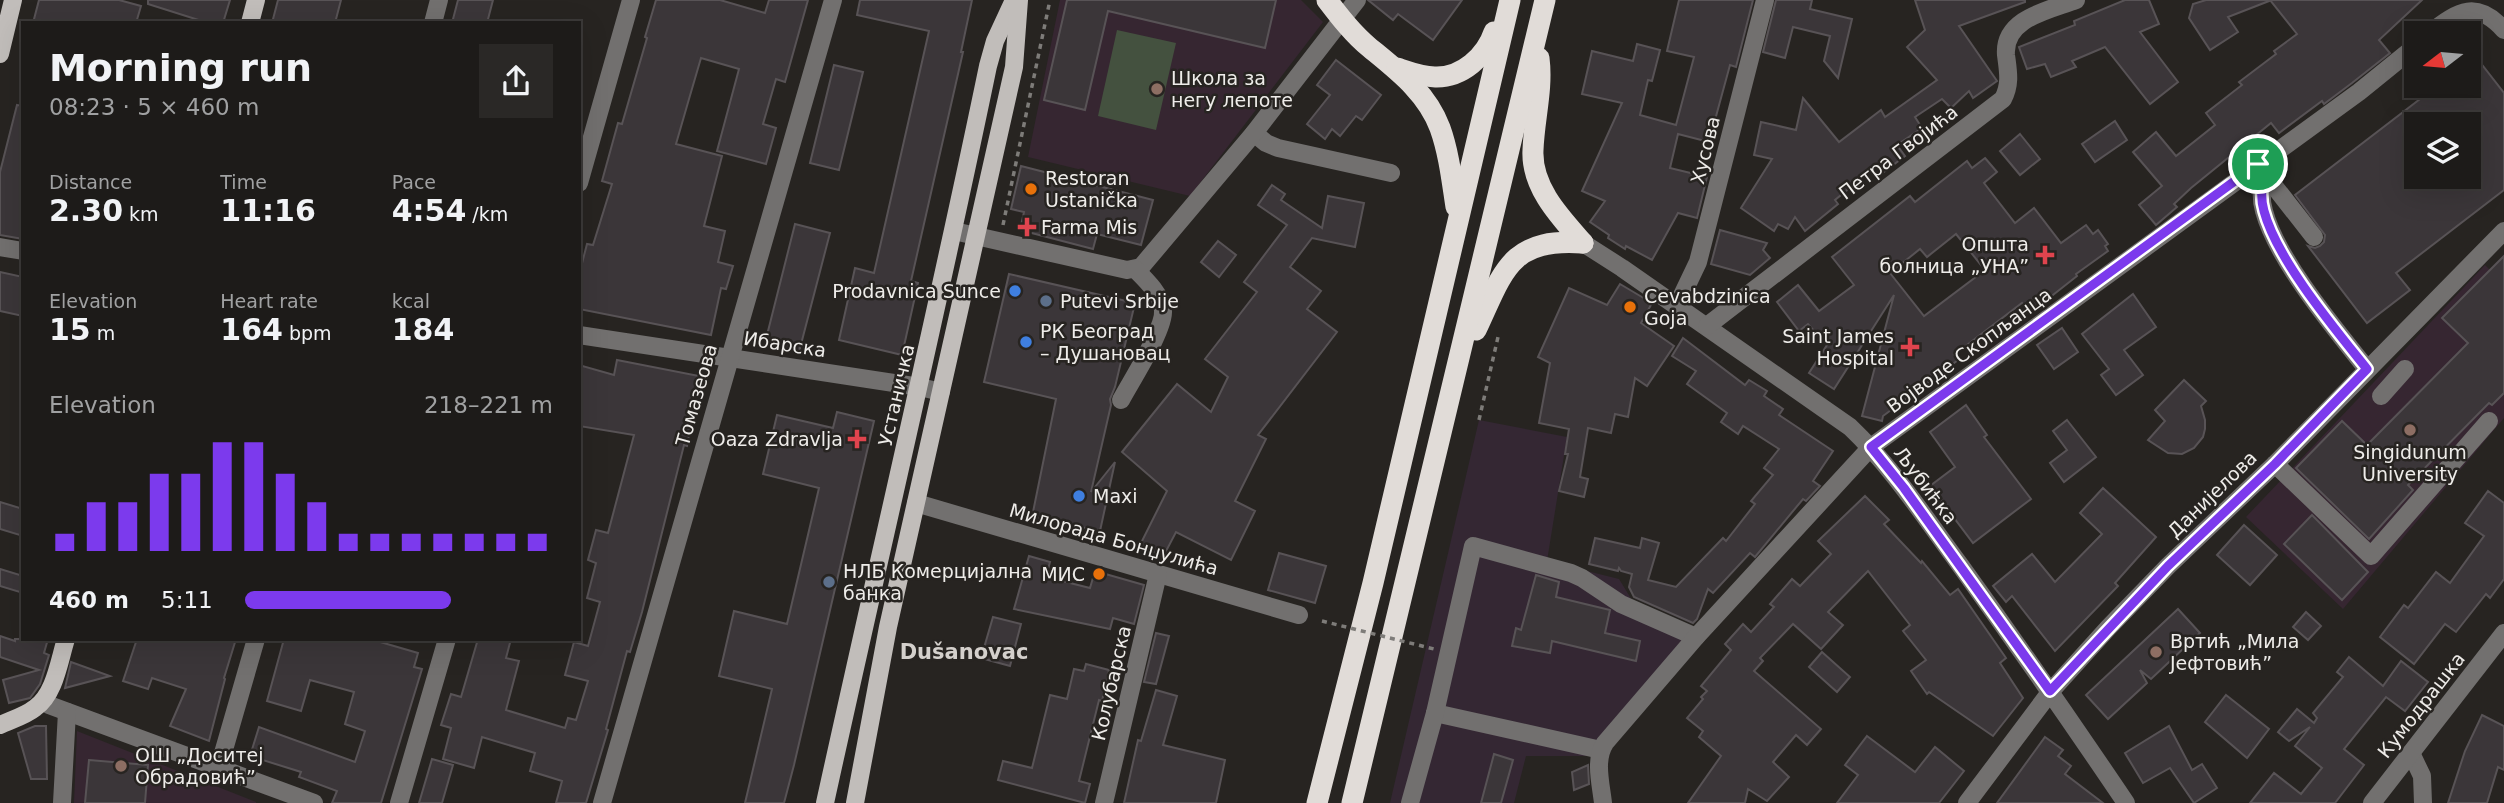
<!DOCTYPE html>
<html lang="en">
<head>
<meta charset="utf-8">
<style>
	body { margin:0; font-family:"DejaVu Sans",sans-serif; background:#2a2826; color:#f1f3f6; height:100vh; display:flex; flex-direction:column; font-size:26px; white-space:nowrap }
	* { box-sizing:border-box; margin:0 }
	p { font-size:23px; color:#a0a1a2 }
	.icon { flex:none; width:38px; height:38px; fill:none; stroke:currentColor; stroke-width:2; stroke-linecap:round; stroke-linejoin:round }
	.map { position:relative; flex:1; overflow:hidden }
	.sheet { position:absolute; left:21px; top:21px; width:560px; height:620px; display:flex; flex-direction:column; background:#1d1b19; border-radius:0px; box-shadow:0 7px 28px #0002,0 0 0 2px #3b3938 }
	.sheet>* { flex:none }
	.needle { width:46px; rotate:254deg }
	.buttons { position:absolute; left:2404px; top:21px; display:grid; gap:14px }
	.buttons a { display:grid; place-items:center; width:77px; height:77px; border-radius:0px; background:#1d1b19; box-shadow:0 7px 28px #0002,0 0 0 2px #3b3938; font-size:35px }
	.pin { position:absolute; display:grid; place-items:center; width:60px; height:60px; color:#fff; margin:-30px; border:4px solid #fff; border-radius:50%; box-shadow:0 2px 7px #0007 }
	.round { display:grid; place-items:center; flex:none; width:74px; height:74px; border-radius:0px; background:#2a2826 }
	.summary { display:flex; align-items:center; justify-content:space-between; height:119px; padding:0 28px }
	h1 { font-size:38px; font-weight:700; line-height:52px }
	.stats { display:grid; grid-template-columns:repeat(3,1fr); gap:10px; height:119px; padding:7px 28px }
	.stats div { display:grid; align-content:center }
	.stats b { font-size:30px; font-weight:700 }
	.stats small { font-size:19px; font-weight:400 }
	.stats p { font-size:19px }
	.chart { height:196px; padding:14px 28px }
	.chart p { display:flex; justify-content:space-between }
	.chart svg { width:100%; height:126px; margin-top:7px; stroke:#7c3aed; stroke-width:6 }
	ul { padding:0 28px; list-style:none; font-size:23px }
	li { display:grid; grid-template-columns:112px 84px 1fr; align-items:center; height:52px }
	li i { height:18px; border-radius:9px; background:#7c3aed }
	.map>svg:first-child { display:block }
</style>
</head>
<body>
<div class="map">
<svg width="2504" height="803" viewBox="0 0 2504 803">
	<rect width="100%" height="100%" fill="#272421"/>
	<path fill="#342733" d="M1479,420L1567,437L1547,561L1619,579L1635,605L1693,629L1590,756H1526L1514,803H1390Z"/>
	<g fill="#362631">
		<path d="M1060,0H1301L1323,22L1190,196L1028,157Z"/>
		<path d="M2485,265L2504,284V418L2343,609L2246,517Z"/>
		<path d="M77,731L256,802V803H74Z"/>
	</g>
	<path fill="#44513f" d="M1117,30L1176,43L1156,130L1098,116Z"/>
	<g fill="#3b3639" stroke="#585356" stroke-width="2" fill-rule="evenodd">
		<path d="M39,0H119L141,6L136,23H33Z"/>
		<path d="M148,0H230L223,23H208L148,4Z"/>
		<path d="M278,0H341L335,23H272Z"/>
		<path d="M458,0H493L487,23H452Z"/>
		<path d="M656,0H720L765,13L769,0H808L785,82L776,79L763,124L776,128L766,164L717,151L739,69L701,58L689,99L676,144L722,156L704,226L725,231L718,262L733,266L726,289L721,288L711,335L579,309V275L587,244L593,245L612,184L602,181L618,123L622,124L647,38L645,37Z"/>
		<path d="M860,0H972L961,52H963L911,281L918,283L902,355L839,340L855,268L874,273L929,31L857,15Z"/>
		<path d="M1067,0H1276L1265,48L1108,11L1085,110L1044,100Z"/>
		<path d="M1368,0H1462L1433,40L1398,14L1393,20Z"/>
		<path d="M1679,0H1753L1736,67L1730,65L1709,142L1678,134L1670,168L1707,177L1697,218L1678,213L1652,260L1626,246L1625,249L1608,238L1609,235L1590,222L1605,201L1582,191L1622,103L1582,94L1592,51L1633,61L1637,44L1660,50L1652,81L1648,80L1640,115L1676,125L1694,57L1667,51Z"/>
		<path d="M1776,0H1812L1810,9L1852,19L1838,78L1824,61L1830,36L1793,27L1785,58L1763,52Z"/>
		<path d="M1915,0H2025V2L1959,26L1997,81L1973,98L1969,91L1951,108L1942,99L1915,117L1922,128L1897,145L1905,156L1884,172L1878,165L1835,200L1838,204L1805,231L1795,217L1788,229L1778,224L1774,231L1741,208L1772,159L1754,155L1761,122L1796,130L1803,98L1839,142L1881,110L1885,117L1937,80L1907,47L1925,30Z"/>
		<path d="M2125,0H2149L2159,24L2140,32L2178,82L2150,104L2105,47L2072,61L2076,67L2051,77L2045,64L2027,69L2019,47L2075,25L2074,21Z"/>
		<path d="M2206,0H2268L2269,1L2228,17L2238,32L2210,50L2189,18L2193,4Z"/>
		<path d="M2270,0H2422L2379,40L2390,53L2352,83L2324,104L2322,101L2279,133L2271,123L2191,188L2174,204L2177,207L2156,225L2139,205L2162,186L2133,152L2156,132L2176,156L2215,125L2206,113L2242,85L2239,82L2276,54L2274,51L2297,34Z"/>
		<path d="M2469,48L2504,93V190L2396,273L2410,290L2367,323L2308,246L2315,248L2320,246L2324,242L2325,235L2295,195L2437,86H2469ZM2417,124H2469V177H2417Z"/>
		<path d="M1336,60L1381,95L1362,120L1356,116L1340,136L1332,129L1325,139L1307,124L1330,95L1317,85Z"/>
		<path d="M834,65L863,72L839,170L810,163Z"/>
		<path d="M17,105L23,106V239L0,235V172Z"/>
		<path d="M2115,121L2127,140L2095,162L2082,144Z"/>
		<path d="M2020,134L2040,159L2020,175L2000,151Z"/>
		<path d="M1985,158L1997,172L1984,183L2015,223L2034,208L2061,243L2086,225L2093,234L2098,230L2108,244L2105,246L2108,251L2076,274L2077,276L2030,313L2022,303L1954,355L1958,360L1883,416L1882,421L1862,416L1894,295L1834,389L1809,373L1827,345L1808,324L1799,331L1777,302L1798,285L1819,311L1854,285L1832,257L1910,196L1915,202L1967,161L1972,168ZM1956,234L1985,270L1924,316L1890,273L1920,249L1927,257Z"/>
		<path d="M1021,166L1153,200L1141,245L1097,234L1093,249L1020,230L1024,212L1011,209Z"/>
		<path d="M1272,185L1285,194L1281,200L1322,228L1328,196L1364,203L1355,247L1312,238L1290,267L1321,291L1307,309L1337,332L1258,435L1266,439L1235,501L1255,511L1231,560L1176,532L1163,557L1140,545L1167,491L1122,452L1177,384L1211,412L1228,377L1205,359L1257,292L1244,282L1287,225L1258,205Z"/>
		<path d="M795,224L830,233L799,352L765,343Z"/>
		<path d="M1720,230L1767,243L1763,250L1770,258L1750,275L1711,264Z"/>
		<path d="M1218,241L1236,255L1219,277L1201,262Z"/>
		<path d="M2504,256V393L2492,405L2489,403L2408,485L2413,490L2369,539L2296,468L2342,421L2367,445L2468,343L2442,318Z"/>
		<path d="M0,272L23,277V316L0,311Z"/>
		<path d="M1009,274L1135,303L1115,387L1110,399L1111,405L1091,492L1115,462L1100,531L1032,517L1056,399L984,382Z"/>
		<path d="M1620,284L1652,303L1641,323L1674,346L1647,386L1635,378L1628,417L1615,414L1611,433L1588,428L1580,477L1588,479L1584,497L1559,491L1568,454H1565L1569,429L1539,423L1550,363L1538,357L1569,288L1607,305Z"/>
		<path d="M2133,294L2156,327L2124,350L2143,375L2116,395L2101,375L2109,369L2082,334Z"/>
		<path d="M2062,328L2078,352L2054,369L2037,345Z"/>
		<path d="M1683,338L1745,385L1749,380L1767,391L1764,396L1783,409L1779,415L1833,451L1813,481L1820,486L1806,501L1803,499L1755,557L1750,553L1713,593L1708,589L1697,619L1693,623L1634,597L1629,587L1632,574L1621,571L1619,568L1618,571L1589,564L1595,538L1640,548L1642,538L1659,543L1648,580L1676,587L1723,538L1726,541L1755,504L1751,501L1773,475L1764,468L1779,449L1743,426L1738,434L1721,422L1727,413L1687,384L1696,371L1672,356Z"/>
		<path d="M617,360L699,376L687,446L684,445L642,612L630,652L627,651L606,729L608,730L586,803H556L562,781L530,771L535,753L482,737L474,768L443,759L451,728L441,725L451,694L461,697L478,639H511L506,658L519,661L506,710L565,728L568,718L576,720L588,681L565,675L574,642L588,646L600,602L587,598L596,563L588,560L596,530L608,533L634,435L579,426V365L614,375Z"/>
		<path d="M2184,380L2206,401L2201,406L2205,420V429L2203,437L2194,448L2182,454L2168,453L2148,440L2165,421L2155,410Z"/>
		<path d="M1966,405L1987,435L1984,437L2031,499L1973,543L1930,486L1955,467L1930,432Z"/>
		<path d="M837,412L874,421L794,765L784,803H745L772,689L719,676L734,611L787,624L819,488L763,474L777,415L833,428Z"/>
		<path d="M2067,420L2096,457L2064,482L2050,463L2067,450L2053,431Z"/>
		<path d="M2103,488L2156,537L2115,583L2118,586L2055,651L2012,596L2006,602L1993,586L2032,554L2055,582L2102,534L2080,513Z"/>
		<path d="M2488,491L2504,503V579L2490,598L2486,594L2456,632L2445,624L2414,664L2380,637L2404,605L2408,608L2436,572L2450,583L2484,536L2465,523Z"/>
		<path d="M1865,496L1889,520L1884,524L1921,563L1922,561L1950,595L1958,589L2006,658L2000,663L2023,698L1993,736L1929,692L1927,694L1911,671L1926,660L1903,631L1910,625L1868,571L1828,612L1843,625L1821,649L1793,624L1760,658L1763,661L1754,671L1821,729L1807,745L1796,735L1773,762L1789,777L1767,801L1748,789L1745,803H1688L1721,756L1699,737L1703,731L1687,718L1703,699L1701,697L1707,691L1701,686L1731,650L1725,644L1743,624L1751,632L1774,607L1770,604L1792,579L1800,586L1831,554L1818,541Z"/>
		<path d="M0,502L23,509V536L0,529Z"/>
		<path d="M2312,515L2368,572L2342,600L2284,544Z"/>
		<path d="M2244,525L2277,555L2250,585L2217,555Z"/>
		<path d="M1279,553L1326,566L1315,603L1268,590Z"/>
		<path d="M1029,556L1050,562L1046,577L1090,588L1095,571L1144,585L1134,624L1113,618L1110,629L1014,609Z"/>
		<path d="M0,569L23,576V593L0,586Z"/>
		<path d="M1536,575L1559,582L1556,597L1610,610L1605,633L1640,641L1636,661L1552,641L1550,653L1512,646L1516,628L1521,630Z"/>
		<path d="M2178,609L2200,633L2151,679L2140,670L2147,683L2108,719L2086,695Z"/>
		<path d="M2306,612L2321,626L2308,640L2293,627Z"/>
		<path d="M993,617L1021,624L1010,666L981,658Z"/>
		<path d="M1156,633L1169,636L1156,684L1144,682Z"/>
		<path d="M0,636L15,641V639H48L44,653L49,655L40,684L30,698L9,703L3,680L39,670L0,657Z"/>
		<path d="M137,639H236L224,678L225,679L209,741L170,726L186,689L152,678L148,689L123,681Z"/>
		<path d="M284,639H370L418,653L414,667L422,669L381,803H332L337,791L299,777L301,772L250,756L259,727L355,762L365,731L345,724L354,692L310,680L301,711L267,701Z"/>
		<path d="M1822,652L1850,677L1837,692L1809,667Z"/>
		<path d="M2349,657L2383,686L2401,661L2428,682L2405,711L2386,697L2344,749L2364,765L2335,803H2250L2274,773L2301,794L2322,768L2295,746L2310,727L2289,741L2278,732L2297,709L2314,723L2317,718L2313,713L2343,677L2337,672Z"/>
		<path d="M71,662L110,676L65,688Z"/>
		<path d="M1086,664L1109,670L1102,701L1099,700L1079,781L1090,784L1085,803L998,780L1003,761L1032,768L1050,695L1067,699L1074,669L1084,671Z"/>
		<path d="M1156,690L1177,696L1163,745L1225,760L1216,803H1124L1138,740L1141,741Z"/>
		<path d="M2226,695L2269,729L2247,758L2205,722Z"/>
		<path d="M2482,715L2504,726V770L2498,767L2487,803H2448L2465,751Z"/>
		<path d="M35,726H46L47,779H31L18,733Z"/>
		<path d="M2169,726L2192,770L2202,764L2217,788L2194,803L2170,768L2143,783L2125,753Z"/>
		<path d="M1867,736L1915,772L1935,747L1964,771L1939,803H1837L1858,775L1845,765Z"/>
		<path d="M2045,737L2063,750L2058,756L2071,766L2065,774L2103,803H1997Z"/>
		<path d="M1494,754L1513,760L1501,803H1481Z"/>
		<path d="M432,759L453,765L442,803H419Z"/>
		<path d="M89,760L148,765L145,803H85Z"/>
		<path d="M1588,765L1589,784L1574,790L1572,772Z"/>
	</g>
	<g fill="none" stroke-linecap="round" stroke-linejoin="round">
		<g stroke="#7e7c79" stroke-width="3.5" stroke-dasharray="5 5" stroke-linecap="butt">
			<path d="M1003,225L1050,0"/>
			<path d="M1479,420L1498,337"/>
		</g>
		<g stroke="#72706f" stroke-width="18">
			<path d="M433,23L439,0"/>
			<path d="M2430,33C2459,10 2477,0 2504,30"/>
			<path d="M1254,133L1266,143L1278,148L1391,173"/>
			<path d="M2260,168L2314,237"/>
			<path d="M2264,173C2262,185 2260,198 2264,211C2277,260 2335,329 2367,369"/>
			<path d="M579,183L631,0"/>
			<path d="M954,231L1127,270L1141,267L1254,133L1357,0"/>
			<path d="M1583,243L1622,268L1850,427C1893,468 1925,518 1960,565C2017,644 2072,723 2126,803"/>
			<path d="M0,247L23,251"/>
			<path d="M1677,306L1698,262L1765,0"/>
			<path d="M1707,326L2003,99C2011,84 2008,71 2006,55C2003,18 2050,10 2076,0"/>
			<path d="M579,335L920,387L941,392"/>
			<path d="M2381,396L2405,369"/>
			<path d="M1121,400C1131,381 1165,329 1163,310C1161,294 1146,280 1135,269"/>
			<path d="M2275,464L2371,556L2489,421"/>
			<path d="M916,503L1299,615"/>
			<path d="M49,705L314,803"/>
			<path d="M1435,713L1601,750"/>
			<path d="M2411,753L2422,776L2423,803"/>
			<path d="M219,767L256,639"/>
			<path d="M62,803L67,712"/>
			<path d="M399,803L447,639"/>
			<path d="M602,803L833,0"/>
			<path d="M1104,803L1158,574"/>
			<path d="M1410,803L1435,713L1473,546L1571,573L1582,578L1621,604L1696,637"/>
			<path d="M1603,803C1601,784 1594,760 1605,743L1696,637L1871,447L2359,92L2417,45"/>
			<path d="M1967,803L2051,691L2108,628L2168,566L2275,464L2504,231"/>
			<path d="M2372,803L2504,633"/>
		</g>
		<g stroke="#c1bdba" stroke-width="18">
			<path d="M250,23L256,0"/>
			<path d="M0,54L13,0"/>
			<path d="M0,725C11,720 25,716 35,708C55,694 59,661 66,639"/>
			<path d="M825,803C879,557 937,313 988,66L995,41L1014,0"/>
			<path d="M855,803L888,627L1014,67L1019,0"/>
		</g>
		<g stroke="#e1dcd8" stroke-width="21">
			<path d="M1327,0C1340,17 1353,34 1370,48C1398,71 1427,93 1440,128C1449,153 1452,181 1456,207"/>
			<path d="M1539,58C1543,89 1534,119 1533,150C1531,187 1560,217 1583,243"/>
			<path d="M1397,68C1409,72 1422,77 1435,77C1462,78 1486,56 1494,32"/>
			<path d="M1476,330C1503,273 1509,237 1583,243"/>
			<path d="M1317,803L1373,583L1510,0"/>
			<path d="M1352,803L1545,0"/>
		</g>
		<path stroke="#7e7c79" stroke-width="3.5" stroke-dasharray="5 5" stroke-linecap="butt" d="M1322,621L1434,649"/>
	</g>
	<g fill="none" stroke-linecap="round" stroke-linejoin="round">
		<defs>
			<path id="route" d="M2258,164L2264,173C2262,185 2260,198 2264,211C2277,260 2335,329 2367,369L2275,464L2168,566L2050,691L1904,488L1871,447Z"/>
		</defs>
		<use href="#route" stroke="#fff" stroke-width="14"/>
		<use href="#route" stroke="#7c3aed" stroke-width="9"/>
	</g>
	<g fill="#8d6e63" stroke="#272421" stroke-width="2.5">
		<circle cx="1157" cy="89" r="7"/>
		<circle cx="2410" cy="430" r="7"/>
		<circle cx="2156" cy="652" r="7"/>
		<circle cx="121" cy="766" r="7"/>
	</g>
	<g fill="#e8710a" stroke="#272421" stroke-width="2.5">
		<circle cx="1031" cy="189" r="7"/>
		<circle cx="1630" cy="307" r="7"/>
		<circle cx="1099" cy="574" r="7"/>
	</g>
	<g fill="#e0444e" stroke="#272421" stroke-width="2.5">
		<path d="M1023.5 216.5h7v7h7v7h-7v7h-7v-7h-7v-7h7z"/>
		<path d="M2041.5 244.5h7v7h7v7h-7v7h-7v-7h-7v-7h7z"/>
		<path d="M1906.5 336.5h7v7h7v7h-7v7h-7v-7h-7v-7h7z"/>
		<path d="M853.5 428.5h7v7h7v7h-7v7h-7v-7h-7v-7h7z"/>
	</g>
	<g fill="#3f7fe0" stroke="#272421" stroke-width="2.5">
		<circle cx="1015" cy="291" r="7"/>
		<circle cx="1026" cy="342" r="7"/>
		<circle cx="1079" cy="496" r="7"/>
	</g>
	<g fill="#5c6f8a" stroke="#272421" stroke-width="2.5">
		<circle cx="1046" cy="301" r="7"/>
		<circle cx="829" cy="582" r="7"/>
	</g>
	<g text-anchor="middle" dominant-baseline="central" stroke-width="5" stroke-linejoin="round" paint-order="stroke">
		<g font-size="19" fill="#eeece9" stroke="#272421" text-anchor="start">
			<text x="1171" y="78">Школа за<tspan x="1171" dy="22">негу лепоте</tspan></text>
			<text x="1045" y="178">Restoran<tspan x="1045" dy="22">Ustanička</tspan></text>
			<text x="1041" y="227">Farma Mis</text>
			<text x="2029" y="244" text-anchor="end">Општа<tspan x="2029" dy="22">болница „УНА”</tspan></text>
			<text x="1001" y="291" text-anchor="end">Prodavnica Sunce</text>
			<text x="1644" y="296">Cevabdzinica<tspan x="1644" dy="22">Goja</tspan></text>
			<text x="1060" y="301">Putevi Srbije</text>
			<text x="1040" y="331">РК Београд<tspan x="1040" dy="22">– Душановац</tspan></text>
			<text x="1894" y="336" text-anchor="end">Saint James<tspan x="1894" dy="22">Hospital</tspan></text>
			<text x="843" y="439" text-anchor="end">Oaza Zdravlja</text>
			<text x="2410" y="452" text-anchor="middle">Singidunum<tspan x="2410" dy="22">University</tspan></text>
			<text x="1093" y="496">Maxi</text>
			<text x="843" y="571">НЛБ Комерцијална<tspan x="843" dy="22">банка</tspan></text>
			<text x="1085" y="574" text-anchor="end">МИС</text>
			<text x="2170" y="641">Вртић „Мила<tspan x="2170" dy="22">Јефтовић”</tspan></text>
			<text x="135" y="755">ОШ „Доситеј<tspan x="135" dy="22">Обрадовић”</tspan></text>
		</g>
		<g font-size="19" fill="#eeece9" stroke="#272421">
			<text transform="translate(1705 150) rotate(-76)">Хусова</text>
			<text transform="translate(1898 152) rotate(-37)">Петра Гвојића</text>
			<text transform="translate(785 344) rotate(9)">Ибарска</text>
			<text transform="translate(1969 350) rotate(-36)">Војводе Скопљанца</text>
			<text transform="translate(696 395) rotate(-74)">Томазеова</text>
			<text transform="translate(896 395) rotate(-77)">Устаничка</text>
			<text transform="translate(1926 485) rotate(53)">Љубићка</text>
			<text transform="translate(2212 494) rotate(-44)">Данијелова</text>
			<text transform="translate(1114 539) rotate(16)">Милорада Бонџулића</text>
			<text transform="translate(1111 683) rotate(-77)">Колубарска</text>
			<text transform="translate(2421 705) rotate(-52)">Кумодрашка</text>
		</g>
		<g font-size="21" font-weight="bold" fill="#d4d0cc" stroke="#272421">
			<text x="964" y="652">Dušanovac</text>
		</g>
	</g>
</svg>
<div class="buttons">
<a><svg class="needle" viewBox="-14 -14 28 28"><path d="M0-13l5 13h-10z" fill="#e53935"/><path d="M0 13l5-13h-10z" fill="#a0a1a2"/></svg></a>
<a><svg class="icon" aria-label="layers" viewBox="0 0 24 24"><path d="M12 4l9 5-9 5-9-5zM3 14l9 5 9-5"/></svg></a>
</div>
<div class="pin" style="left:2258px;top:164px;background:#1e9e55"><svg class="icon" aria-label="arrive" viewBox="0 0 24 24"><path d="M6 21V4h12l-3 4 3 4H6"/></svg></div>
<section class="sheet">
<div class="summary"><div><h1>Morning run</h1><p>08:23 · 5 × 460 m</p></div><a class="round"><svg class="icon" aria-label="share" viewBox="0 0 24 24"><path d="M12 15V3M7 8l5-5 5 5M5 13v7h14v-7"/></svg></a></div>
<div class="stats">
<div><p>Distance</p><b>2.30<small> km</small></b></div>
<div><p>Time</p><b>11:16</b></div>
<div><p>Pace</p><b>4:54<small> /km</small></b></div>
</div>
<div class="stats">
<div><p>Elevation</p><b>15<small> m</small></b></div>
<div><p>Heart rate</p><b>164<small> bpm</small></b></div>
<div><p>kcal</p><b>184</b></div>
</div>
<div class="chart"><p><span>Elevation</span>218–221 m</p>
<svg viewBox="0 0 160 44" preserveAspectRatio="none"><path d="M5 44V38M15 44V27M25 44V27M35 44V17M45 44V17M55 44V6M65 44V6M75 44V17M85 44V27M95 44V38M105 44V38M115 44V38M125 44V38M135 44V38M145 44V38M155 44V38"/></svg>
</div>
<ul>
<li><b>460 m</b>5:11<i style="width:67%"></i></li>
</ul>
</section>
</div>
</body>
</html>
